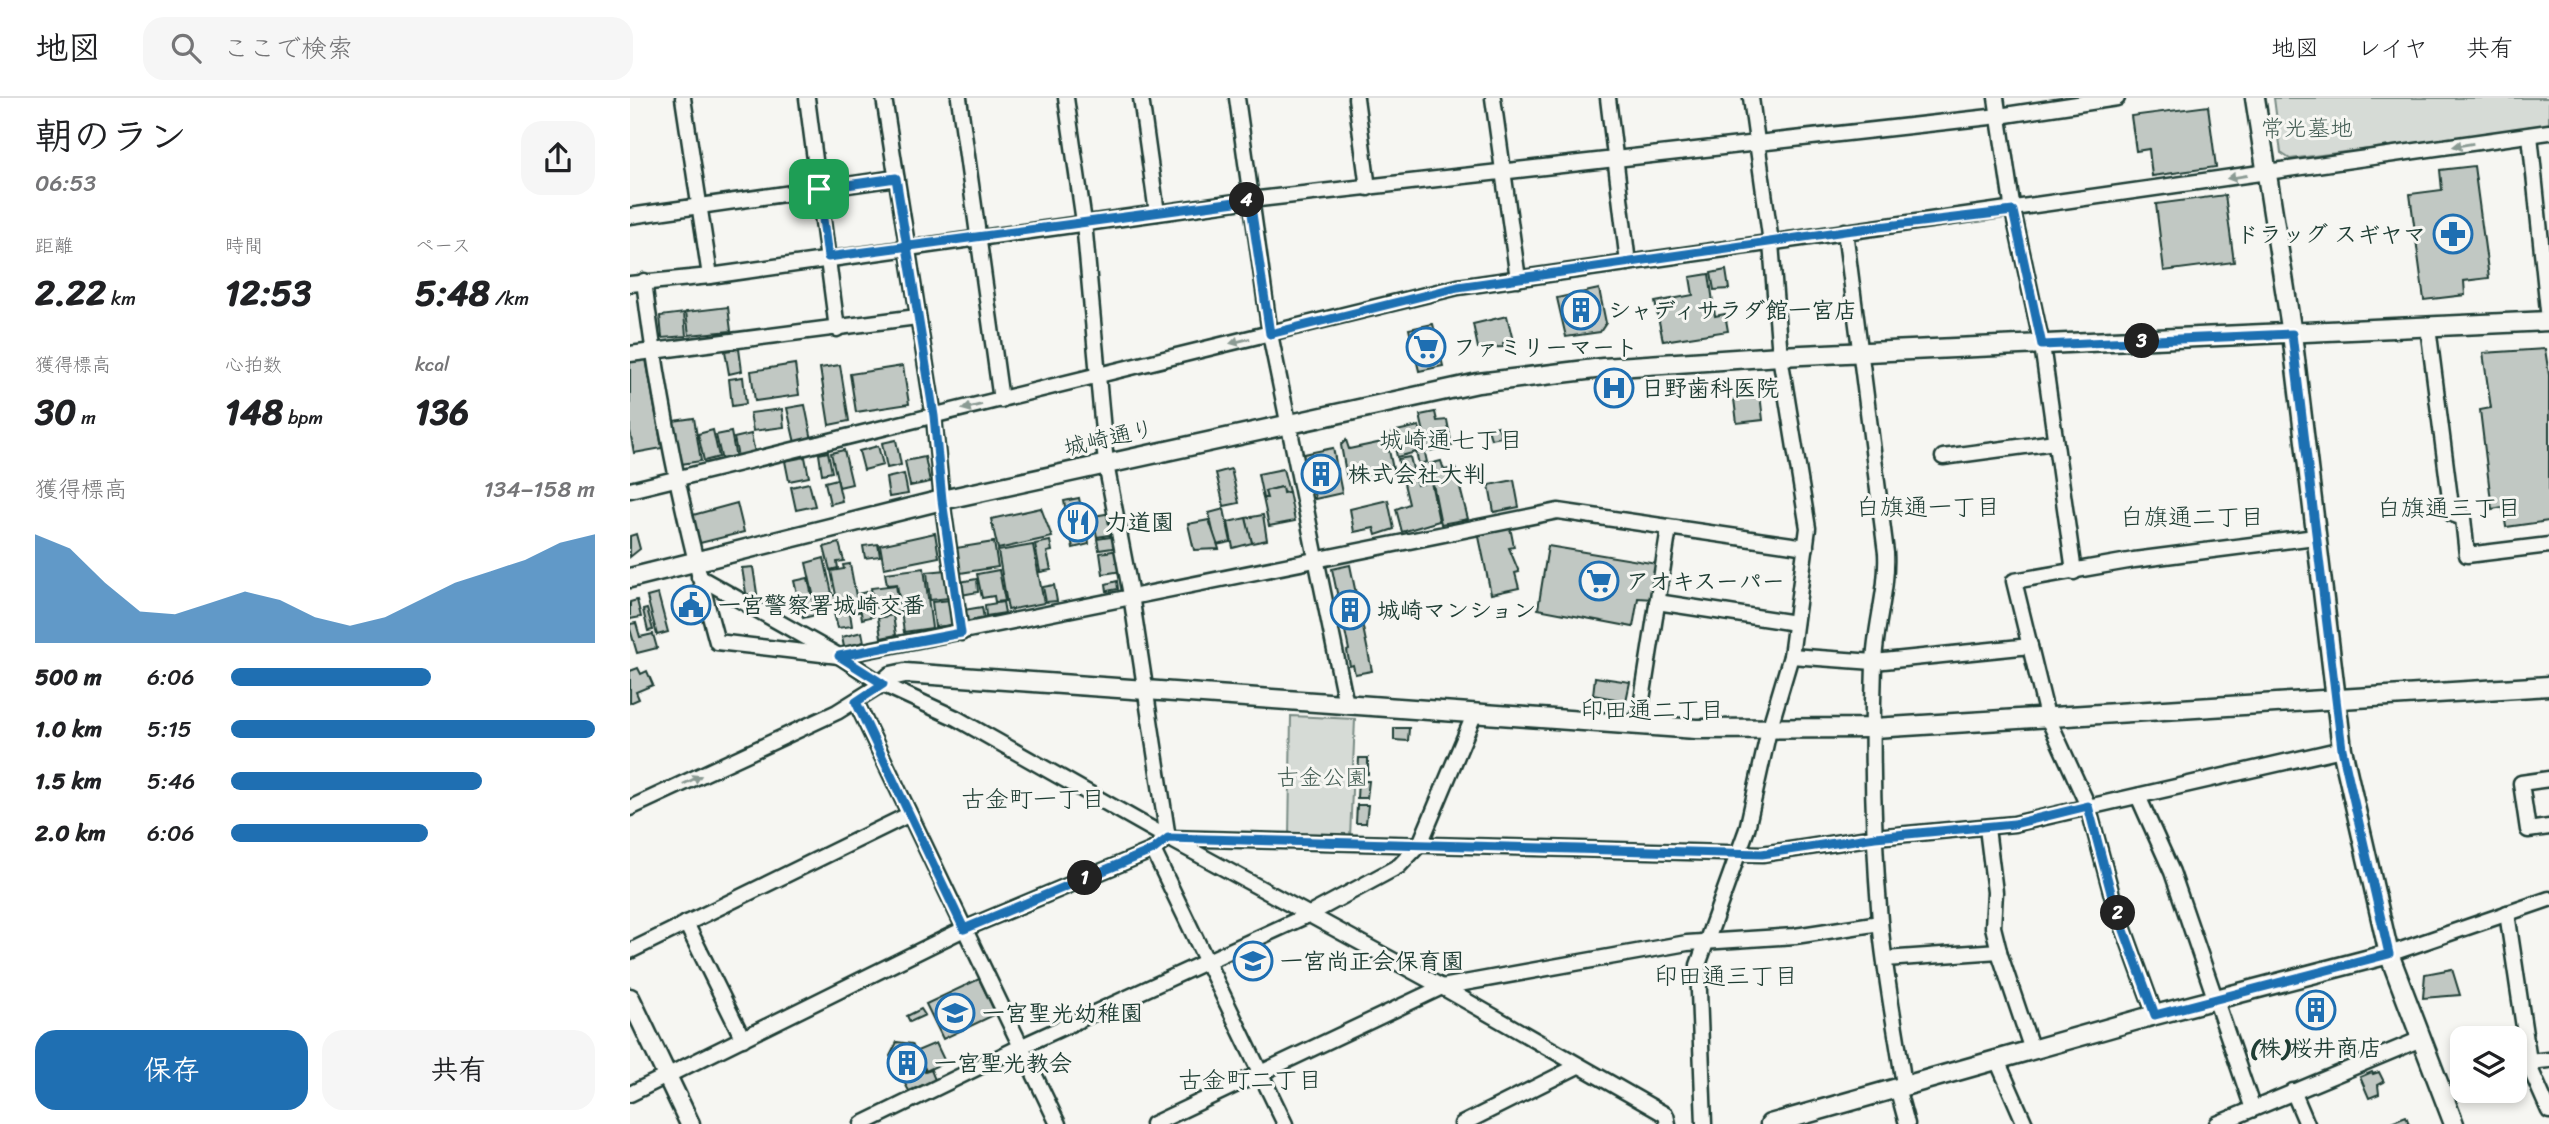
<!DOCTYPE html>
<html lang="ja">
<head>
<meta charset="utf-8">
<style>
	body { margin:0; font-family:Sriracha,"Klee One",sans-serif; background:#f6f6f6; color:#202124; height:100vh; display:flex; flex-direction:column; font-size:26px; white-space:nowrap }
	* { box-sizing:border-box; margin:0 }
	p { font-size:23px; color:#757577 }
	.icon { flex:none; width:38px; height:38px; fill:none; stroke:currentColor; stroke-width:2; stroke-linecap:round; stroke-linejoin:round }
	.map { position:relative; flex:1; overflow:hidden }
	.side { display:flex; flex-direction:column; background:#fff; width:630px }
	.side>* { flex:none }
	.fabs { position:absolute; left:1820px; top:928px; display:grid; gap:14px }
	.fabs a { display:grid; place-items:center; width:77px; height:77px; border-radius:14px; background:#fff; box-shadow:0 4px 10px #0003; font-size:35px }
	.pin { position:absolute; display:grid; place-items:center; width:60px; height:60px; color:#fff; margin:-30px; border-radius:14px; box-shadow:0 4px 10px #0006 }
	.km { position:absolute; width:35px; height:35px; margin:-18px; border-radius:50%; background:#222; color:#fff; font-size:19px; line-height:35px; text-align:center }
	.round { display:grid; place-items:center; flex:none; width:74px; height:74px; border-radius:21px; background:#f6f6f6 }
	.headline { display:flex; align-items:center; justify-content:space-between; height:119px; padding:0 35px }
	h1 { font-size:38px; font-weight:700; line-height:52px }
	.metrics { display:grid; grid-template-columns:repeat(3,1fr); gap:10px; height:119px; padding:7px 35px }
	.metrics div { display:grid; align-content:center }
	.metrics b { font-size:35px; font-weight:700 }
	.metrics small { font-size:19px; font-weight:400 }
	.metrics p { font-size:19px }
	.chart { height:196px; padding:14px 35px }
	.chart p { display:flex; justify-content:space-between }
	.chart svg { width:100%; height:126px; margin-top:7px; fill:#1f6fb2; opacity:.7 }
	.cta { display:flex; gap:14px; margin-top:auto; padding:14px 35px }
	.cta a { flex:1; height:80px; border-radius:21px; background:#1f6fb2; color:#fff; font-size:28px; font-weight:700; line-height:80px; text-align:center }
	.cta a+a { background:#f6f6f6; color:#202124 }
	ul { padding:0 35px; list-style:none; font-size:23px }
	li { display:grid; grid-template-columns:112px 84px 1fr; align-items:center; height:52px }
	li i { height:18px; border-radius:9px; background:#1f6fb2 }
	header { display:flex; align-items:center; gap:42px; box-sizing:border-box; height:98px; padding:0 35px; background:#fff; border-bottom:2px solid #e0e0e0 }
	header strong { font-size:33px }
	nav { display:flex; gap:38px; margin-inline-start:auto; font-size:24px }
	.search { width:490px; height:63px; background:#f6f6f6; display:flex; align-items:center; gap:18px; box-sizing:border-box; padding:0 24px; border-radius:21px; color:#757577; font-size:26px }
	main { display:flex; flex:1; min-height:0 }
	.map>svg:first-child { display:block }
</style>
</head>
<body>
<header>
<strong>地図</strong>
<div class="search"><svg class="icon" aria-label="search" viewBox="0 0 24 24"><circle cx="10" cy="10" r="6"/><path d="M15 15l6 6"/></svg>ここで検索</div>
<nav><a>地図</a><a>レイヤ</a><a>共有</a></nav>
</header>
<main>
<section class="side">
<div class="headline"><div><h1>朝のラン</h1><p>06:53</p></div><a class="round"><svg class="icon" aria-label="share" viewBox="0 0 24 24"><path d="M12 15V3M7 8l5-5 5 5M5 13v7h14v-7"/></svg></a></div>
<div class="metrics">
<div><p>距離</p><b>2.22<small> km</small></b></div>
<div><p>時間</p><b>12:53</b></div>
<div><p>ペース</p><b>5:48<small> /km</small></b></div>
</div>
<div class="metrics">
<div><p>獲得標高</p><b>30<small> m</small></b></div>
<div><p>心拍数</p><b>148<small> bpm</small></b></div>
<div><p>kcal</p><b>136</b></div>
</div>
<div class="chart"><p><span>獲得標高</span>134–158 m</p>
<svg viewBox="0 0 160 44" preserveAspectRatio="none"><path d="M0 44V6L10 11L20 23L30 33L40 34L50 30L60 26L70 29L80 35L90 38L100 35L110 29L120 23L130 19L140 15L150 9L160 6V44z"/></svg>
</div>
<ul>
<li><b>500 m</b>6:06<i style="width:55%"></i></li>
<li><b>1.0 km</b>5:15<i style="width:100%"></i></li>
<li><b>1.5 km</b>5:46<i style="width:69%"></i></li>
<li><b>2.0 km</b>6:06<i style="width:54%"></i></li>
</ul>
<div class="cta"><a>保存</a><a>共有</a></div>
</section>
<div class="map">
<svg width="1919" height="1026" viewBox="0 0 1919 1026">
	<rect width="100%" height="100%" fill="#f6f6f2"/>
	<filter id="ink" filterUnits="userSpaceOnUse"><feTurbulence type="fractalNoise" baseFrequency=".0143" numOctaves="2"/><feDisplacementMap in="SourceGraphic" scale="14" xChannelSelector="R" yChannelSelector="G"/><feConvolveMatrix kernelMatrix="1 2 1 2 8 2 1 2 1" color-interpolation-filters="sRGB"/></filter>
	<g filter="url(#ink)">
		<g fill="#d6dbd6" stroke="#7a8c85" stroke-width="2">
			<path d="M1644,0H1919V28L1660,61L1651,55Z"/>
			<path d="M661,618L725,621L720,740L659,738Z"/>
		</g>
		<g fill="#c1c8c3" stroke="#1f3d34" stroke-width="2">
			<path d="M1578,8L1586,69L1522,78L1519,51L1506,53L1501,18Z"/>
			<path d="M1844,68L1859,180L1834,183L1835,197L1794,202L1780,96L1812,92L1810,72Z"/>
			<path d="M1595,97L1604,164L1534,173L1526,106Z"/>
			<path d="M1096,172L1099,191L1084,192L1081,175Z"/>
			<path d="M1079,176L1085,218L1095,216L1098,233L1033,243L1025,204L1063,197L1060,179Z"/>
			<path d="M969,191L976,225L970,234L936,239L927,200Z"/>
			<path d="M98,209L101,233L59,237L56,214Z"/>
			<path d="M54,215L56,238L32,240L30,218Z"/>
			<path d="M877,218L883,243L873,245L874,249L848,250L843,226Z"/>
			<path d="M803,226L813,268L789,273L779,231Z"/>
			<path d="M109,251L112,273L99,276L95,253Z"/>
			<path d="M1915,251L1919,277V423L1876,429L1873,409L1862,411L1850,312L1861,310L1853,255Z"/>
			<path d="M16,261L32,350L4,355L0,333V264Z"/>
			<path d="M165,266L169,297L125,303L121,273Z"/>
			<path d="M210,267L219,323L199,327L190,270Z"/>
			<path d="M273,268L279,306L226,314L220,276Z"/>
			<path d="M113,279L116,306L102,308L99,281Z"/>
			<path d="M1130,296L1133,322L1107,325L1104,301Z"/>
			<path d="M175,307L182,342L165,345L157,310Z"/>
			<path d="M152,311L154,329L123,333L120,315Z"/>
			<path d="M805,314L807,323L817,322L822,348L798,353L790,317Z"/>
			<path d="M64,320L71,363L51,366L43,323Z"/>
			<path d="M789,328L797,364L789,366L786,354L767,359L762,334Z"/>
			<path d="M868,328L871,339L861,341L858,331Z"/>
			<path d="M83,332L89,359L74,363L68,336Z"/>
			<path d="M101,334L106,360L92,363L86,337Z"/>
			<path d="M121,336L125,355L108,359L104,340Z"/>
			<path d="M266,342L271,367L257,370L252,345Z"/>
			<path d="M716,342L719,351L757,343L763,371L717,381L711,347Z"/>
			<path d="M248,348L253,367L234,372L229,353Z"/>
			<path d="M703,350L712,395L685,401L684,395L678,396L669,357Z"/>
			<path d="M214,352L222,386L209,389L201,355Z"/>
			<path d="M198,354L202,374L192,376L189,356Z"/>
			<path d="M175,359L179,379L159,383L155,363Z"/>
			<path d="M295,359L300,384L280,388L275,363Z"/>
			<path d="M780,359L787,387L801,384L809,423L772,434L766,411L779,406L768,361Z"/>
			<path d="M811,363L814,372L825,370L838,421L811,426L799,366Z"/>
			<path d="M601,371L609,405L594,408L586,375Z"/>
			<path d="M653,371L659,394L653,395L652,389L635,393L637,400H633L628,376Z"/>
			<path d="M274,376L278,396L259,399L256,380Z"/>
			<path d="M207,381L212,403L200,406L195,384Z"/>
			<path d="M884,382L889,409L864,414L859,387Z"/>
			<path d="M179,385L185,408L166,412L161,389Z"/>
			<path d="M652,389L653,395L659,394L665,423L639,428L633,400H637L635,393Z"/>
			<path d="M449,400L452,415L456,414L459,446L443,450L434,403Z"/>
			<path d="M758,402L764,431L746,437L744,430L724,434L720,411Z"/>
			<path d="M107,405L114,434L70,445L63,417Z"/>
			<path d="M411,410L422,439L368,451L361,421Z"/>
			<path d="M594,411L601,444L586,447L579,415Z"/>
			<path d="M482,415L486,436L467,439L463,418Z"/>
			<path d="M633,417L637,442L622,445L616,420Z"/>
			<path d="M616,420L622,445L603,450L598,424Z"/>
			<path d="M579,422L589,451L564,452L558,426Z"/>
			<path d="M880,429L884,449L879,450L889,474L885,475L889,490L861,496L848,434Z"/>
			<path d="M305,435L309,459L254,470L250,447Z"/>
			<path d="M6,436L10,451L0,459V438Z"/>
			<path d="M487,438L489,449L469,452L467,441Z"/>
			<path d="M420,443L422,453L417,454L421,472L410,474L405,446Z"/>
			<path d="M364,444L368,469L330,475L326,450Z"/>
			<path d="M209,445L214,463L207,464L208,470L200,472L194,449Z"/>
			<path d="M248,446L250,458L235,460L233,448Z"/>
			<path d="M403,447L414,505L378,512L368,453Z"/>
			<path d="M918,448L1027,466L1023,501L1008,500L1003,529L908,511Z"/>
			<path d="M489,452L492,473L473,476L470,455Z"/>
			<path d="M194,460L202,495L184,500L176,465Z"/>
			<path d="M220,466L229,514L220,515L222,528L208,530L199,498L206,497L201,473L214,471L213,467Z"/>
			<path d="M720,467L742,573L725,576L723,567L720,568L717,553L719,552L702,471Z"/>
			<path d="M123,469L128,502L116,495L112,470Z"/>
			<path d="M294,470L302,530L274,534L267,486L257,487L255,475Z"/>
			<path d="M316,472L319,500L300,502L297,474Z"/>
			<path d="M369,472L375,503L365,504L364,498L352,500L347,476Z"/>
			<path d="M178,480L186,517L173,520L164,483Z"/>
			<path d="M347,481L348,494L331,497L329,484Z"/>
			<path d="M487,483L488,491L477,493L476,486Z"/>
			<path d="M266,487L270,513L261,515L260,508L244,510L241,490Z"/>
			<path d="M424,487L427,503L416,504L413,489Z"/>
			<path d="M240,493L244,518L232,521L228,496Z"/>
			<path d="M62,495L67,515L56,518L51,497Z"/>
			<path d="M28,496L38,534L27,537L17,499Z"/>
			<path d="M7,502L11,519L0,521V504Z"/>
			<path d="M320,502L323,527L305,529L302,504Z"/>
			<path d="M373,504L375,515L356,518L355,507Z"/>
			<path d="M352,509L354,521L336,524L334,512Z"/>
			<path d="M17,511L23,532L18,533L13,512Z"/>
			<path d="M263,517L266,537L251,540L248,520Z"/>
			<path d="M6,525L10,539L23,536L27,550L7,555L0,531V526Z"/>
			<path d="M232,534L234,544L214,549L212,539Z"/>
			<path d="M8,570L11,576L17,573L23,587L6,594L9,601L0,605V573Z"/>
			<path d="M965,579L1000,584L996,603L963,597Z"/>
			<path d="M764,630H779L778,643L764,642Z"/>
			<path d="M729,660H738V676L728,677Z"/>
			<path d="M728,683H739L737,700H727Z"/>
			<path d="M727,707H738L736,725H726Z"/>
			<path d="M1822,871L1830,897L1793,900L1795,876Z"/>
			<path d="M349,881L366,916L313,941L296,906Z"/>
			<path d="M1693,896L1703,922L1680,930L1670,903Z"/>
			<path d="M291,911L295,917L280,924L277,918Z"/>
			<path d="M267,944L282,946L295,974L301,972L305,982L279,993L260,958Z"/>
			<path d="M306,945L315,964L296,973L287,953Z"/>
			<path d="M1742,974L1743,976L1749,974L1754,984L1748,987L1749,996L1739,1000L1730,979Z"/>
			<path d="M1776,1018L1779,1026H1756Z"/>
		</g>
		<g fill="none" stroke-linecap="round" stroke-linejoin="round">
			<defs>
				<g id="minor">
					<path d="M53,0L80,178"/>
					<path d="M177,0L207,231"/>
					<path d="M254,0L304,319L312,402L331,535"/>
					<path d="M329,0L371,302"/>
					<path d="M511,0L527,115"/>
					<path d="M607,0L640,236L716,606"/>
					<path d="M726,0L738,90"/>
					<path d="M863,0L888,181"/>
					<path d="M978,0L998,165"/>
					<path d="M1366,0L1383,113L1412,247L1444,474"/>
					<path d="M1900,37L1919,222"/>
					<path d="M0,118L266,80"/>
					<path d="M1215,133L1256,455C1258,492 1245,528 1244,566C1241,651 1243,738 1250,823C1255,878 1266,932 1274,987"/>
					<path d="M14,183C29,306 54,425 87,544L209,558L928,413L1176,449"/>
					<path d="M0,186L80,178L620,102L1369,18L1487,0"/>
					<path d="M1798,229L1822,416L1833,420L1837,457L1919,447"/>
					<path d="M0,256L287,219"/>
					<path d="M1313,359L1425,344"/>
					<path d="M0,392L828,189L1919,34"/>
					<path d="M69,479L209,558L252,586L326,620L538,740L501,497L476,366L454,124L436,0"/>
					<path d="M1027,504L1165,525"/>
					<path d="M1161,558L1244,564L1400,548"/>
					<path d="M226,604L428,1026"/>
					<path d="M1008,627L1039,430"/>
					<path d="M1919,681L1891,685L1898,732L1919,729"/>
					<path d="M1508,698L1542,774L1623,1011"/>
					<path d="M0,710L207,614L252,586"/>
					<path d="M1357,730L1365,794L1363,829L1370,857L1402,952"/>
					<path d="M542,742L812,889L1036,1017L1038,1026"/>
					<path d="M523,752L655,1026"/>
					<path d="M1877,815L1900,970L1919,1013"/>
					<path d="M56,825L113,941"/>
					<path d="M0,853L278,717"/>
					<path d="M1759,856L1919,801"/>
					<path d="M1255,861L1369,853"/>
					<path d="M1525,917L1483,801L1458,708L1417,618L1384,483L1504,462L1685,439"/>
					<path d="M1367,962L1395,1026"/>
					<path d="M1899,964L1919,962"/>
					<path d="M1267,989L1277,1026"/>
					<path d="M1663,993L1677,1026"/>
					<path d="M0,996L334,831L523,752L538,740L1132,756L1245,739L1384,726L1712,651"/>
					<path d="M232,1026L390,949L678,817L769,768L790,746L844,617"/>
					<path d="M523,1026L812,889L1057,845L1165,838L1250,825"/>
					<path d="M832,1026L948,968"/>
					<path d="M1074,1026L1068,867L1117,731L1139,632L1161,558L1178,430L1150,258L1141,145L1121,0"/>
					<path d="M1587,1026L1791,941"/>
				</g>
				<g id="tertiary">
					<path d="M1625,0L1662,236L1712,651L1759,856L1824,1026"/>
					<path d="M0,480L312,402L848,285L973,270L1150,258L1919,223"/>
					<path d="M252,586L261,578L275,575L1066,631L1244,630L1919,588"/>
					<path d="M0,900L60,1026"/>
					<path d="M1140,1026L1525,917L1759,856"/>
				</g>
			</defs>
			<use href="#minor" stroke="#1f3d34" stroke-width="19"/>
			<use href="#tertiary" stroke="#1f3d34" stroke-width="23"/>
			<use href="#minor" stroke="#f6f6f2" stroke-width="14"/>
			<use href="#tertiary" stroke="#f6f6f2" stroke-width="18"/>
		</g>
		<defs><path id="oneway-solid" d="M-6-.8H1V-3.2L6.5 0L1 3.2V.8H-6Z" transform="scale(1.75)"/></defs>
		<g fill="#8a9a93">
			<use href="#oneway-solid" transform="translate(1833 47) rotate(171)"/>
			<use href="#oneway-solid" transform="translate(1607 79) rotate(171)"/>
			<use href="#oneway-solid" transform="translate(610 243) rotate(166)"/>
			<use href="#oneway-solid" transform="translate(342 309) rotate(166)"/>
			<use href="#oneway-solid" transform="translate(62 682) rotate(-25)"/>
		</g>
	</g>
	<g fill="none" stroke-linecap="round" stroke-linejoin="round" filter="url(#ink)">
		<defs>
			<path id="route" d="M189,91L266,80L304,318L312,402L331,535L209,558L253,586L226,604L334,831L523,752L538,740L1132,756L1245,739L1384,726L1458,708L1483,802L1525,917L1759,856L1712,651L1662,236L1412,247L1383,113L1215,133L828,189L640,236L620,102C480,121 339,140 198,159L189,91"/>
		</defs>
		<use href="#route" stroke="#fff" stroke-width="14"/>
		<use href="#route" stroke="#1f6fb2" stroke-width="9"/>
	</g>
	<defs>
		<symbol id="pharmacy-ring" viewBox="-11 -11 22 22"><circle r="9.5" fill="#f6f6f2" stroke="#1f6fb2" stroke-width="1.5"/><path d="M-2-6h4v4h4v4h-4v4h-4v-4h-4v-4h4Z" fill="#1f6fb2"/></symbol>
		<symbol id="building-ring" viewBox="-11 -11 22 22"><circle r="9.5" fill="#f6f6f2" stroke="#1f6fb2" stroke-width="1.5"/><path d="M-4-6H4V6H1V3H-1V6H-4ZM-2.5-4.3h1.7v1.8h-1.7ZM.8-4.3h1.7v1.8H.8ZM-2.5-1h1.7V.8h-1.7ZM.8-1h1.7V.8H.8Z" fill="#1f6fb2"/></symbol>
		<symbol id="supermarket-ring" viewBox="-11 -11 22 22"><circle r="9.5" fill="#f6f6f2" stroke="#1f6fb2" stroke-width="1.5"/><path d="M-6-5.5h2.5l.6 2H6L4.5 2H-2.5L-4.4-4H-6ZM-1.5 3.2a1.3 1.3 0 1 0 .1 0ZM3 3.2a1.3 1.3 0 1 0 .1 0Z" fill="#1f6fb2"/></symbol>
		<symbol id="hospital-ring" viewBox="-11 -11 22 22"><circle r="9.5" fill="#f6f6f2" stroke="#1f6fb2" stroke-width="1.5"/><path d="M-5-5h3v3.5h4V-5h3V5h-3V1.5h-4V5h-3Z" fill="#1f6fb2"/></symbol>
		<symbol id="restaurant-ring" viewBox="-11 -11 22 22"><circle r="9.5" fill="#f6f6f2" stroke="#1f6fb2" stroke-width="1.5"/><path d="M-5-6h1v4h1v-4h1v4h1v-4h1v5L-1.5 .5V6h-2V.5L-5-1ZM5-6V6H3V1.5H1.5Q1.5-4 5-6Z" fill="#1f6fb2"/></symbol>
		<symbol id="civic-ring" viewBox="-11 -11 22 22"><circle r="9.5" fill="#f6f6f2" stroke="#1f6fb2" stroke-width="1.5"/><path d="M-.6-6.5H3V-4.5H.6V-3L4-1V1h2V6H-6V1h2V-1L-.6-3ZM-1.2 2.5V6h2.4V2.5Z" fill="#1f6fb2"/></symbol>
		<symbol id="school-ring" viewBox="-11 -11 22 22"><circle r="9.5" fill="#f6f6f2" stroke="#1f6fb2" stroke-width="1.5"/><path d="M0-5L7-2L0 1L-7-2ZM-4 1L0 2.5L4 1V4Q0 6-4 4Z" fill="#1f6fb2"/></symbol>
	</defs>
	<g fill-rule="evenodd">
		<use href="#pharmacy-ring" x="1801" y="114" width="44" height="44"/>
		<use href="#building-ring" x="929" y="190" width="44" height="44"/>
		<use href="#supermarket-ring" x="774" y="227" width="44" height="44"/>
		<use href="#hospital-ring" x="962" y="268" width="44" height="44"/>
		<use href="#building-ring" x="669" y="354" width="44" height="44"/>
		<use href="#restaurant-ring" x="426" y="402" width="44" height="44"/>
		<use href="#supermarket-ring" x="947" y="461" width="44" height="44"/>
		<use href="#civic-ring" x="39" y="485" width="44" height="44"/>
		<use href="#building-ring" x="698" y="490" width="44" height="44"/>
		<use href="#school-ring" x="601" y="841" width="44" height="44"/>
		<use href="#building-ring" x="1664" y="890" width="44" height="44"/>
		<use href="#school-ring" x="303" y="893" width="44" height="44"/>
		<use href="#building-ring" x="255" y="943" width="44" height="44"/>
	</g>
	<g text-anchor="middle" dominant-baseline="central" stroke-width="6" stroke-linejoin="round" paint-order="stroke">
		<g font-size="23" fill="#445d54" stroke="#f6f6f2">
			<text x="1677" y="30">常光墓地</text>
			<text x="692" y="679">古金公園</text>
		</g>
		<g font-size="23" font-weight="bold" fill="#1f3d34" stroke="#f6f6f2" text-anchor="start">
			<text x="1796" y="136" text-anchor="end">ドラッグ スギヤマ</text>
			<text x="978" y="212">シャディサラダ館一宮店</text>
			<text x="823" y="249">ファミリーマート</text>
			<text x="1011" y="290">日野歯科医院</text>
			<text x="718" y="376">株式会社大判</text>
			<text x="475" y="424">力道園</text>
			<text x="996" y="483">アオキスーパー</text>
			<text x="88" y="507">一宮警察署城崎交番</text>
			<text x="747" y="512">城崎マンション</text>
			<text x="650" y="863">一宮尚正会保育園</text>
			<text x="352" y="915">一宮聖光幼稚園</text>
			<text x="1686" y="950" text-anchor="middle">(株)桜井商店</text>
			<text x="304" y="965">一宮聖光教会</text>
		</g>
		<g font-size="23" fill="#1f3d34" stroke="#f6f6f2">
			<text transform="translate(479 340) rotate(-13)">城崎通り</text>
		</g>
		<g font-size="24" fill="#1f3d34" stroke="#f6f6f2">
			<text x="821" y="342">城崎通七丁目</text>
			<text x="1298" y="409">白旗通一丁目</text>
			<text x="1819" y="410">白旗通三丁目</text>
			<text x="1562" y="419">白旗通二丁目</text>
			<text x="1022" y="612">印田通二丁目</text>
			<text x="403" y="701">古金町一丁目</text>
			<text x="1096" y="878">印田通三丁目</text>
			<text x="620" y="982">古金町二丁目</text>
		</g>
	</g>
</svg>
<div class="fabs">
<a><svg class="icon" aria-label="layers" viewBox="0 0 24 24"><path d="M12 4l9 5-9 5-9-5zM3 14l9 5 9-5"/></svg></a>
</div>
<div class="pin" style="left:189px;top:91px;background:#1e9e55"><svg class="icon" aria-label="arrive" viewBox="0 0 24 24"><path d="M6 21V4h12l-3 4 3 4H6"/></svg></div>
<b class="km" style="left:455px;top:780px">1</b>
<b class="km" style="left:1488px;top:815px">2</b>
<b class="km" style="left:1512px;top:243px">3</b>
<b class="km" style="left:617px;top:102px">4</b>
</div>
</main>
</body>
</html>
